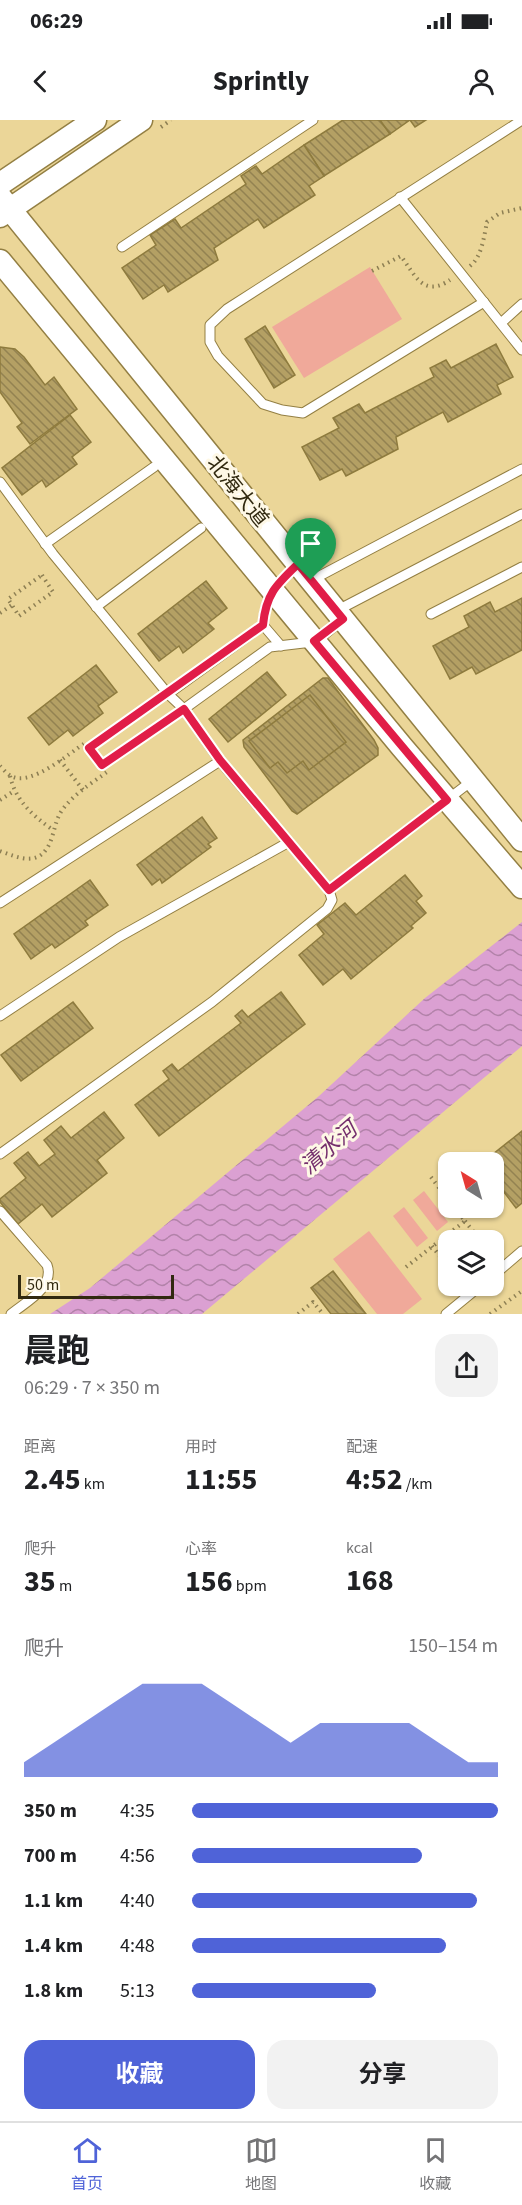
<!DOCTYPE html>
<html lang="zh">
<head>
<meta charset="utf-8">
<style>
	body { margin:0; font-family:"Source Sans 3","Noto Sans SC",sans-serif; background:#f2f2f2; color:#202124; height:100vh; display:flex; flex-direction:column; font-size:22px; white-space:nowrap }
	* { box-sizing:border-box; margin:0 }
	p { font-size:20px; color:#757577 }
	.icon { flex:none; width:33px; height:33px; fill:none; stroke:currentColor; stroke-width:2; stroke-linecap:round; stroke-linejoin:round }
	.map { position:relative; height:1194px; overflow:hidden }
	.drawer { display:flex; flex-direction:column; background:#fff; flex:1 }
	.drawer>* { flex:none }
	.needle { width:39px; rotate:323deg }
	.fabs { position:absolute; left:438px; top:1032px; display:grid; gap:12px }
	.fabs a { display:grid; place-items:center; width:66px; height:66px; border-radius:12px; background:#fff; box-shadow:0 2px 4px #0004; font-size:30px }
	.scale { position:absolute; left:18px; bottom:15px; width:156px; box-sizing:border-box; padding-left:6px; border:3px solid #312910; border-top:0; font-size:16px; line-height:21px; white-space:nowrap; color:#312910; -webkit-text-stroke:4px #fef8e6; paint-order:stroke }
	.pin { position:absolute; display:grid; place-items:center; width:51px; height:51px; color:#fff; margin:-62px -26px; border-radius:50% 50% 50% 0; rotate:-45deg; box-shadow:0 0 6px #0007 }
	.pin .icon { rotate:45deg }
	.round { display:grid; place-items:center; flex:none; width:63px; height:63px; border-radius:18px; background:#f2f2f2 }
	.overview { display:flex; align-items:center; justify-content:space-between; height:102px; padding:0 24px }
	h1 { font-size:33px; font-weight:700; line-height:45px }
	.stats { display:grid; grid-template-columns:repeat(3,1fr); gap:9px; height:102px; padding:6px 24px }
	.stats div { display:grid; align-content:center }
	.stats b { font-size:30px; font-weight:700 }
	.stats small { font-size:16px; font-weight:400 }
	.stats p { font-size:16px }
	.chart { height:168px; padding:12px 24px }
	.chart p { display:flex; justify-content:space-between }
	.chart svg { width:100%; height:108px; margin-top:6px; fill:#4f63d8; opacity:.7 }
	.cta { display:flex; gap:12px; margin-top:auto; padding:12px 24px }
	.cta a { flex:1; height:69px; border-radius:18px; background:#4f63d8; color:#fff; font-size:24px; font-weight:700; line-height:69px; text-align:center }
	.cta a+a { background:#f2f2f2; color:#202124 }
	ul { padding:0 24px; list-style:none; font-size:20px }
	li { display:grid; grid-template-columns:96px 72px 1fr; align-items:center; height:45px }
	li i { height:15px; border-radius:8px; background:#4f63d8 }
	.status { display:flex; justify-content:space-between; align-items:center; height:42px; padding:0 30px; background:#fff; direction:ltr }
	.status svg { height:16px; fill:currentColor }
	header { display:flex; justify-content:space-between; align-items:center; height:78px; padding:0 24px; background:#fff; font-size:27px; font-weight:700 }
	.tabs { display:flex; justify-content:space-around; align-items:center; height:84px; border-top:2px solid #e0e0e0; background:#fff; font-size:16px; color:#757577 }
	.tabs a { display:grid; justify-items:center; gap:3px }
	.tabs .current { color:#4f63d8 }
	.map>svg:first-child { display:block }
</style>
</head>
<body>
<div class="status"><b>06:29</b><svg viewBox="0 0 49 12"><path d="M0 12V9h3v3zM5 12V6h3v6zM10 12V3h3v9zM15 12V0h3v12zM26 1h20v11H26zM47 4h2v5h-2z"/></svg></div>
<header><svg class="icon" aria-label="back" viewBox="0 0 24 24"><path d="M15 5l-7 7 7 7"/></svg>Sprintly<svg class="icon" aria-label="person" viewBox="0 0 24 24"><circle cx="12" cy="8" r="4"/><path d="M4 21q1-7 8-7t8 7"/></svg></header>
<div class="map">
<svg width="522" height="1194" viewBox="0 0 522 1194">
	<defs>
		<pattern id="water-waves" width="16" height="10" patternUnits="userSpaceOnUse" patternTransform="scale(1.5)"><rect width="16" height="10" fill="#dba0d2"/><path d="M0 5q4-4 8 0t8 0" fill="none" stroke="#b282a9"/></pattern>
		<pattern id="building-back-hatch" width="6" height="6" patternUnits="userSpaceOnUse" patternTransform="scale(1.5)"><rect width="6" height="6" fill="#b4a064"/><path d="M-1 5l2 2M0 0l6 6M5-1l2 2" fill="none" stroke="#938251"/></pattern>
	</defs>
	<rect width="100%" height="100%" fill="#ebd698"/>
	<g fill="#f0a99a">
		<path d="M370,147L402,199L304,258L272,207Z"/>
		<path d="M424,1071L448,1102L437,1111L413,1080Z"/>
		<path d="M404,1087L428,1118L417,1127L393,1096Z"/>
		<path d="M369,1111L422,1179L403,1194H377L333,1139Z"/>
	</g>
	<path fill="url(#water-waves)" d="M522,802V926L202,1194H50L90,1168L319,976L425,878Z"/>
	<g fill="url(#building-back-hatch)" stroke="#8e7b3e" stroke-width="1.5">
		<path d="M343,0H380L390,14L324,56L304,25Z"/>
		<path d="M380,0H426L415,7L410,0L390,14Z"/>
		<path d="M304,25L324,56L309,66L315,75L264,108L258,99L214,128L218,140L168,172L164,165L143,179L122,148L156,125L150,115L175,99L181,108L246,64L241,56L256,46L262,54Z"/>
		<path d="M265,206L295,255L274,268L245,219Z"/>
		<path d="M496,224L513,257L497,265L501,274L448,302L443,292L396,317L398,329L346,356L342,349L320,360L302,327L339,308L333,298L359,284L365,293L434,257L430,248L446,240L451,248Z"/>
		<path d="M0,227L15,229L24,237L45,265L54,257L77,289L30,324L17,307L22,303L0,272Z"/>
		<path d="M70,295L91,322L72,337L77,344L46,367L42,360L22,375L2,348Z"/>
		<path d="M206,461L227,488L208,503L214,509L183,533L179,526L159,541L138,514Z"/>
		<path d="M522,478V530L476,554L472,547L450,559L433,526L469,507L464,496L490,482L495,492Z"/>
		<path d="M96,545L117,572L98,586L103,593L73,616L68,610L49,625L28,598Z"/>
		<path d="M267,552L286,575L228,622L209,599Z"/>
		<path d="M323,558H328L374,620L378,628V635L297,694L292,691L244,627L243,620Z"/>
		<path d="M310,575L346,622L309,650L303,641L287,653L278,642L270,648L249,621Z"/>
		<path d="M202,697L217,718L208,724L211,727L162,763L160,759L152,765L137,745Z"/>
		<path d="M405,755L422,776L416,781L426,793L411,806L413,808L351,859L343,849L323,865L299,835L324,814L317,805L345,783L356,795Z"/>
		<path d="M90,760L108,785L85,801L88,805L55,828L52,824L31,839L14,814Z"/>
		<path d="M281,872L305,904L159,1016L135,985L169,959L163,951L172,944L178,951L241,903L235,896L242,890L248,897Z"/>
		<path d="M73,882L93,908L21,961L1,935Z"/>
		<path d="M104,992L124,1018L97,1040L107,1053L52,1097L42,1084L18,1104L0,1082V1079L26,1058L14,1043L28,1032L39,1046L55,1034L44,1020L61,1006L71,1018Z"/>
		<path d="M522,1011V1083L516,1088L494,1059V1042H483Z"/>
		<path d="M333,1151L366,1194H331L311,1168Z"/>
	</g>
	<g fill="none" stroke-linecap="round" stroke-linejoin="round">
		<defs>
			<g id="service">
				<path d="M400,77L522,230"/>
				<path d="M122,127L313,0"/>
				<path d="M484,182L303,293L282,290L263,284L218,236L210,222V205L227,189L522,0"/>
				<path d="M501,203L522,184"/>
				<path d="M0,362L53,434L168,574L184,589L220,641L329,770L473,660"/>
				<path d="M45,424L154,347"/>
				<path d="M312,460L522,349"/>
				<path d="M96,487L201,408"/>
				<path d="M336,491L522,394"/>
				<path d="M431,494L522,447"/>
				<path d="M263,505L281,526"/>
				<path d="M168,574L263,505C266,474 276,465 298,444"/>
				<path d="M184,589L270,527L312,522L319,519L343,499"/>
				<path d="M0,783L220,641"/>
				<path d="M0,896L119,817L289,722"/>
				<path d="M0,1034L212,882L327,789L332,780L329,770"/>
				<path d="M0,1091L47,1145C55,1167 26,1182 11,1194"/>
				<path d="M494,1155L522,1131"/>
				<path d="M446,1194L480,1166"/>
			</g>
			<g id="tertiary">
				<path d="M0,64L95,0"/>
				<path d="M0,77L522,720"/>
				<path d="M0,96L141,0"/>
				<path d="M0,141L402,627L522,767"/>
			</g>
		</defs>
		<use href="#service" stroke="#937f43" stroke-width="11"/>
		<use href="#tertiary" stroke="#937f43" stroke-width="25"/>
		<g stroke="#8d7f53" stroke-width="4" stroke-dasharray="1.5 4.5" stroke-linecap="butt">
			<path d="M161,7L171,0"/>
			<path d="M470,146C482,137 484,116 487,102L500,93L522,88"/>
			<path d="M372,151L401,136C415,155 423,178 450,160"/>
			<path d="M42,455L53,472L19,496L8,479Z"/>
			<path d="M0,493L12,485"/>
			<path d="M89,628L102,645"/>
			<path d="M60,640L83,670"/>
			<path d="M0,646C3,649 7,654 11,656C31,667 68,634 85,623L89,628L157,582"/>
			<path d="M10,656C16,681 32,695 53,710"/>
			<path d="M0,680L14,671"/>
			<path d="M0,731C21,739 41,747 51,720C55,709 56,698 63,689C74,674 92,663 107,652L102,645L174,596"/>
			<path d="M431,1057L448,1080"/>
			<path d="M465,1101L480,1120"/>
			<path d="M432,1126L448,1147"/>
			<path d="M406,1147L465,1101L454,1088"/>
			<path d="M298,1194L313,1182L323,1194"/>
			<path d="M490,1194L522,1171"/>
		</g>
		<use href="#service" stroke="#fff" stroke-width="9"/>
		<use href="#tertiary" stroke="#fff" stroke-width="22"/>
	</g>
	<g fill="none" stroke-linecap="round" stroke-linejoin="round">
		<defs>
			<path id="route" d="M298,444L343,499L314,521L447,680L329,770L220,640L184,589L102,645L89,628L263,505C266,474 276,465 298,444Z"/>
		</defs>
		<use href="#route" stroke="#fff" stroke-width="12"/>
		<use href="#route" stroke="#e11d48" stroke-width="8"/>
	</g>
	<g text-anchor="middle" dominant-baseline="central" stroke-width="6" stroke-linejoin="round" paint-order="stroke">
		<g font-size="21" fill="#312910" stroke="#fef8e6">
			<text transform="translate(238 371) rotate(51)">北海大道</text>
		</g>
		<g font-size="22" font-style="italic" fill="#752f6d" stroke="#fef8e6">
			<text transform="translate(329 1028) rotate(-41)">清水河</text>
		</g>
	</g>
</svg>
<div class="fabs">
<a><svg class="needle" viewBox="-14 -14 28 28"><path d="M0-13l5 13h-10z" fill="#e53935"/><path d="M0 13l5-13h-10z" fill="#757577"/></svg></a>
<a><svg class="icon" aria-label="layers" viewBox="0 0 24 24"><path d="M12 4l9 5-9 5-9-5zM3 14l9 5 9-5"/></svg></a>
</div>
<div class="scale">50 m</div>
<div class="pin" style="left:311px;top:460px;background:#1e9e55"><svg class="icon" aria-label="arrive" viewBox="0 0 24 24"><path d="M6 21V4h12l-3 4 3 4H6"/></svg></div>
</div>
<section class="drawer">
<div class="overview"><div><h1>晨跑</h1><p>06:29 · 7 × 350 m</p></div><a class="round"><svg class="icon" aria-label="share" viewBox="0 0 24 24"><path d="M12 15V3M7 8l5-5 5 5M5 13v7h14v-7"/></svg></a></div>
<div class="stats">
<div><p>距离</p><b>2.45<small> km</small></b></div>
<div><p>用时</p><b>11:55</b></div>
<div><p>配速</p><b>4:52<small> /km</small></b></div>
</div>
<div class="stats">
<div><p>爬升</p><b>35<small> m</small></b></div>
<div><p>心率</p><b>156<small> bpm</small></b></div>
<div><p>kcal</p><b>168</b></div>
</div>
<div class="chart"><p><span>爬升</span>150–154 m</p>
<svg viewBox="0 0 160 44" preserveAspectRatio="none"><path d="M0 44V38L10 30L20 22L30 14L40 6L50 6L60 6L70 14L80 22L90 30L100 22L110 22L120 22L130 22L140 30L150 38L160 38V44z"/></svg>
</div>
<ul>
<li><b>350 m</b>4:35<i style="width:100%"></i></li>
<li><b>700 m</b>4:56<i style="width:75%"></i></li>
<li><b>1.1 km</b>4:40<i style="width:93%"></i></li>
<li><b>1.4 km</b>4:48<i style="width:83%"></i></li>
<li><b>1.8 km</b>5:13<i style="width:60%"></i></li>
</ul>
<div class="cta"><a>收藏</a><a>分享</a></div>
</section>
<nav class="tabs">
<a class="current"><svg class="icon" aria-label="home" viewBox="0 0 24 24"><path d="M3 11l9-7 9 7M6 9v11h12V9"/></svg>首页</a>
<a><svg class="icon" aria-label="map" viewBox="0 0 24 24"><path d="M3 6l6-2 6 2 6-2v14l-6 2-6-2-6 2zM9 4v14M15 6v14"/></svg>地图</a>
<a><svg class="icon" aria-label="saved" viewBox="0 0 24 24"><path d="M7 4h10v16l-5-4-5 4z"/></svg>收藏</a>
</nav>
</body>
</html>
